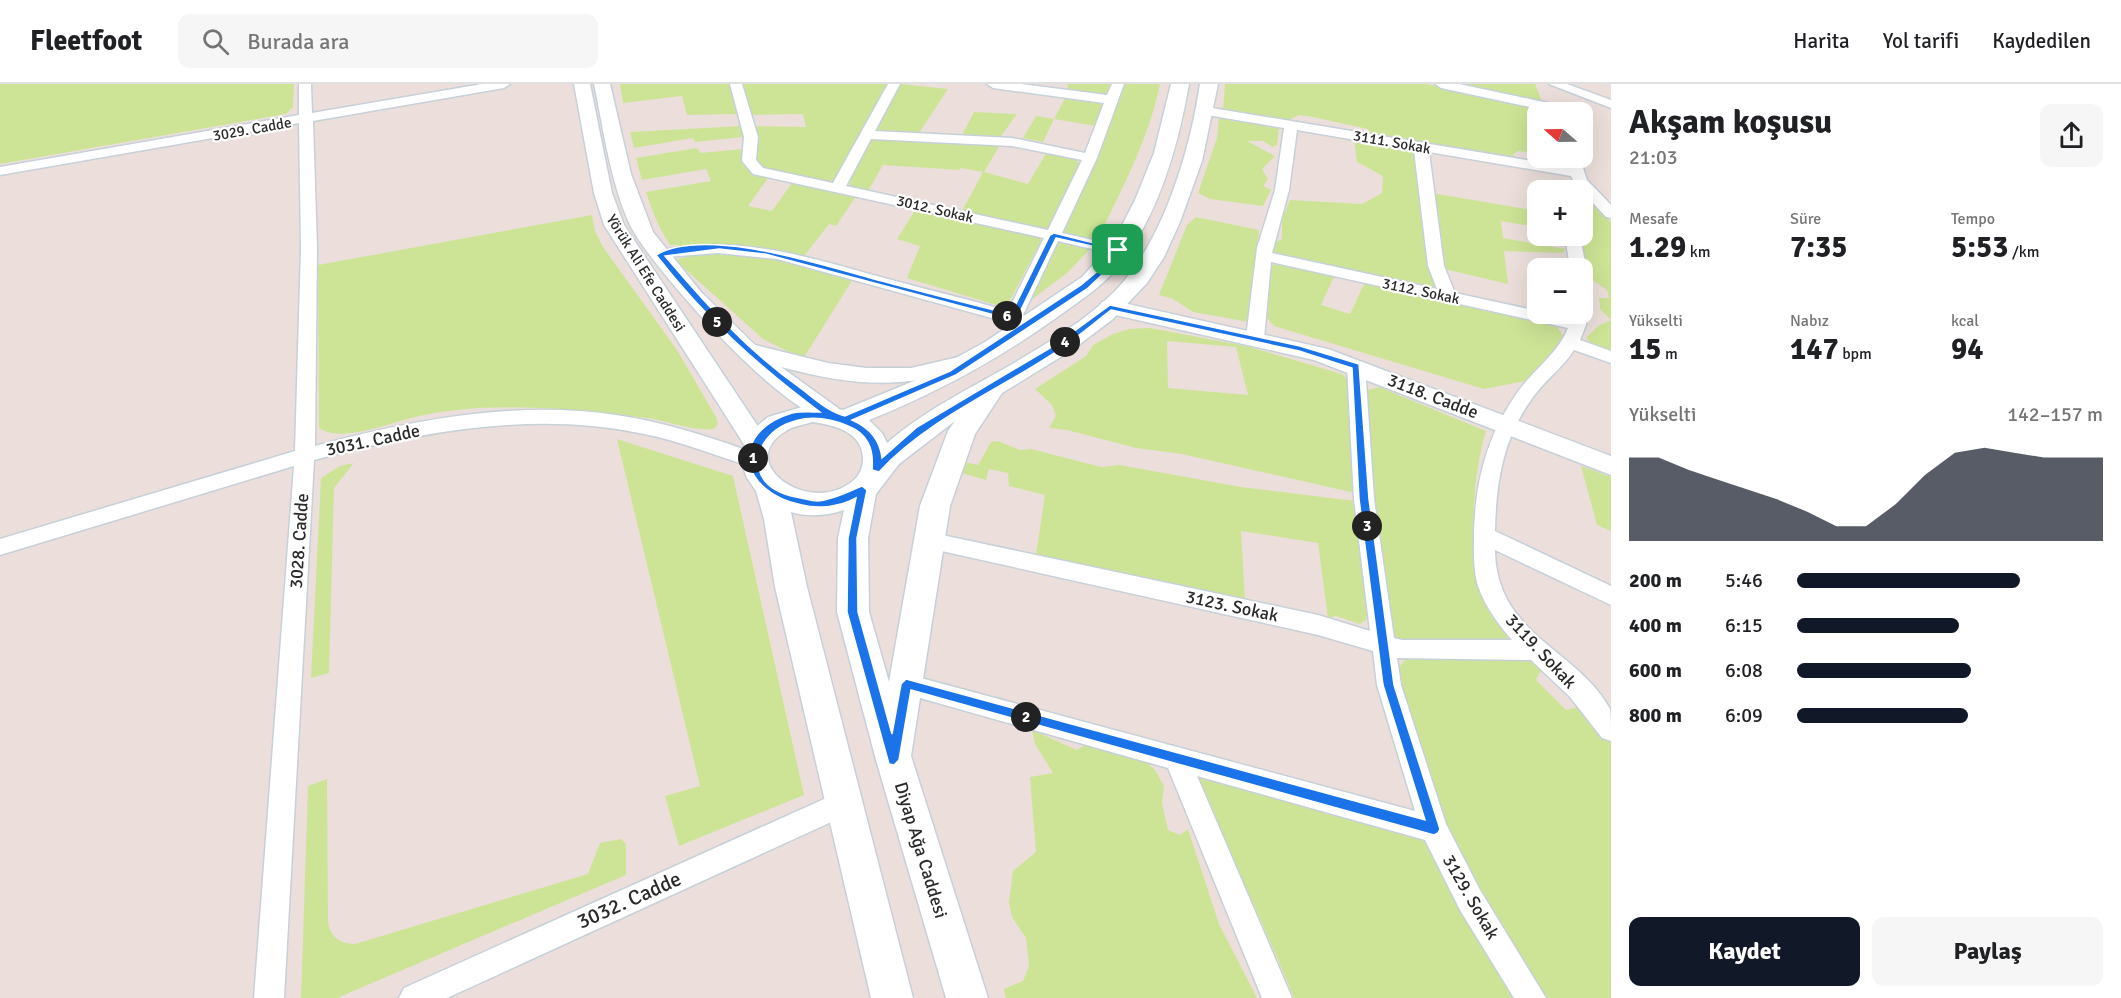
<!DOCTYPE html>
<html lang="tr">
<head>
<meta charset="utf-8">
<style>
	body { margin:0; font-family:Signika,sans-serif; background:#f6f6f6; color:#202124; height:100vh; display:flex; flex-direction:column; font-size:22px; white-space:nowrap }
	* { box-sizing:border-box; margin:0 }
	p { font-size:20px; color:#757577 }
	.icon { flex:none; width:33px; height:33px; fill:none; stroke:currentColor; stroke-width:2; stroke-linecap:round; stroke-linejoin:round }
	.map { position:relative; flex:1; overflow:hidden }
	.drawer { display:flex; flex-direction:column; background:#fff; width:510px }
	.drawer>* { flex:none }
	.needle { width:39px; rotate:290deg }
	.controls { position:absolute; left:1527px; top:18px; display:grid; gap:12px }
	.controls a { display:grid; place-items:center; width:66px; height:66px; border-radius:12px; background:#fff; box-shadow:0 6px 24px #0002; font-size:30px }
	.pin { position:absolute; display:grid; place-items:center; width:51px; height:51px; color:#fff; margin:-26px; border-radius:12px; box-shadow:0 3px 9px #0006 }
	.km { position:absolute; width:30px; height:30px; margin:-15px; border-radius:50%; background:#222; color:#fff; font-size:16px; line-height:30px; text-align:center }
	.round { display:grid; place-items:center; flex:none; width:63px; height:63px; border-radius:12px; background:#f6f6f6 }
	.headline { display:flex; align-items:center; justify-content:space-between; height:102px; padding:0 18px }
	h1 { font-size:33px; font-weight:700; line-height:45px }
	.figures { display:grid; grid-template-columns:repeat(3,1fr); gap:9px; height:102px; padding:6px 18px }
	.figures div { display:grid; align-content:center }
	.figures b { font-size:30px; font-weight:700 }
	.figures small { font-size:16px; font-weight:400 }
	.figures p { font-size:16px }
	.chart { height:168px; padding:12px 18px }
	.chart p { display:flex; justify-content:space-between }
	.chart svg { width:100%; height:108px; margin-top:6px; fill:#111827; opacity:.7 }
	.cta { display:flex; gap:12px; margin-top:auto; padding:12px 18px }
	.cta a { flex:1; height:69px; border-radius:12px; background:#111827; color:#fff; font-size:24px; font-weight:700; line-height:69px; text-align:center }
	.cta a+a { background:#f6f6f6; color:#202124 }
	ul { padding:0 18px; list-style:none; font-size:20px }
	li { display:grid; grid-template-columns:96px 72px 1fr; align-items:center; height:45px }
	li i { height:15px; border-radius:8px; background:#111827 }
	header { display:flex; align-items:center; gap:36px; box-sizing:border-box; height:84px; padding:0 30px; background:#fff; border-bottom:2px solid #e0e0e0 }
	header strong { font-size:28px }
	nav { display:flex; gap:33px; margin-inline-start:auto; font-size:21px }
	.search { width:420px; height:54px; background:#f6f6f6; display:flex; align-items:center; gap:15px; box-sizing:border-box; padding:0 21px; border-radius:12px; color:#757577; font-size:22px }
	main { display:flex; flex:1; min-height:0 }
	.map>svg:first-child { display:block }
</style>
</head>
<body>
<header>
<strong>Fleetfoot</strong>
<div class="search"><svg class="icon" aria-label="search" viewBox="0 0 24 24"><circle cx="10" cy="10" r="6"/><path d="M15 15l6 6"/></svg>Burada ara</div>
<nav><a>Harita</a><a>Yol tarifi</a><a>Kaydedilen</a></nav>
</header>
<main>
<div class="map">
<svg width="1611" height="914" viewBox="0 0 1611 914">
	<rect width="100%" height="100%" fill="#ecdfdb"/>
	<g fill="#cde496" fill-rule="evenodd">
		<path d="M0,0H294L293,23L286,30L0,80Z"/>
		<path d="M620,0H729L739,30L687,31L682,12L623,19Z"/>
		<path d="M742,0H888L837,94L827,98L769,87L756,77L754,42L806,43L803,30L751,31Z"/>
		<path d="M901,0L948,5L919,49L879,48L877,43Z"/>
		<path d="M1068,0H1110L1106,11H1102L1067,6Z"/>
		<path d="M1124,0H1160C1149,55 1122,104 1098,155L1093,157L1061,149L1119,18Z"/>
		<path d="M1225,0H1426L1545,24L1548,28H1538L1537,70L1519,67L1513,70L1514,73L1567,80L1572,84L1378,52L1370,49L1368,45L1313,33L1299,31L1287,37L1223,26Z"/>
		<path d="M1456,0H1535L1542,17L1533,18Z"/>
		<path d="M1066,12L1105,19L1096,42L1054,35L1043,58L1023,54L1036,32L1054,35Z"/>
		<path d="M974,28L1017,30L1001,52L962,51Z"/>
		<path d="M1219,33L1271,40L1279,44L1277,61L1273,63L1263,57H1247L1275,72L1262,85L1268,95L1263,102L1271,106L1263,122L1210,115L1198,109L1217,54Z"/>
		<path d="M742,42V53L695,58L693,54L634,64L630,48Z"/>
		<path d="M1354,54L1416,64L1441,204L1275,170L1272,167V160L1282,155V135L1290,116L1362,120L1382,109L1383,92L1357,78Z"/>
		<path d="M878,55L1000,61L984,88L1028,100L1047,68L1073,74L1082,81L1050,144L1041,145L961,129L983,88L961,84L960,86L883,81L868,107L853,104L848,98L870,56Z"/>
		<path d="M697,64L700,69L743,65C745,86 748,87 768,94L748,122L772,127L792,99L857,111L836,142L829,140L801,176L680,164L678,161H670C659,144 652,127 646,108L711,97L706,85L642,96L636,74Z"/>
		<path d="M1432,109L1537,127V143L1501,137L1503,154L1565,165L1563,169L1504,167L1508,200L1440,184Z"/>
		<path d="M1583,109L1611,138V267L1593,261L1586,254L1598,242L1611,236L1600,225L1599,214H1609L1607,206L1588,193L1577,152H1582Z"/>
		<path d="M916,125L1041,153V157L1006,224L907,194L920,162L897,155Z"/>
		<path d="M592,131L595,147L603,163L677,266L716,333L718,340L714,345C690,347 670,337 647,334C570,325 486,315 411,334C387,340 340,359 319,344L318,181Z"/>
		<path d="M1196,133L1259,146L1249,238L1193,228L1173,215L1159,211L1187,141Z"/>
		<path d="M1056,156L1091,164L1067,189L1027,219Z"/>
		<path d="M709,167L765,172L853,195L803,275L763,255L675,176Z"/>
		<path d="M1279,178L1335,191L1321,221L1350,230L1365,198L1556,241L1563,252L1552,268L1526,297L1484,305L1274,242L1265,232L1271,182Z"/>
		<path d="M1150,244L1246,262L1342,290L1348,296L1352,389L1355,409L1182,370L1136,364L1067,346L1049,344L1056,332L1052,321L1035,305L1086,272L1093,261L1113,250L1129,245ZM1167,257L1236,263L1248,311L1168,304Z"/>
		<path d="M1379,303L1486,347C1477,373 1469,442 1476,469C1484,499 1500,526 1508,556C1477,562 1425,564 1394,554L1377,443L1367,322L1368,306Z"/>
		<path d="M617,355L733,392L804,711L679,762L665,712L700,702Z"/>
		<path d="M998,357L1020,366L1031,365L1101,383L1120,381L1241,403L1355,417L1369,522L1366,536L1360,540L1336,532L1328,534L1318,459L1241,447L1245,515L1036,471L1045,411L1009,402L1008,389L989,385L986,396L958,388L965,378L978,381L991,358Z"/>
		<path d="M354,379L334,404L329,589L311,594L321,394L340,382Z"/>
		<path d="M1581,382L1611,393V447L1597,441Z"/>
		<path d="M1425,574L1529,576L1548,586L1539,589L1536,596L1566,626L1587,621L1611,654V914H1548L1475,802L1444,738L1401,608L1398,585L1405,575Z"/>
		<path d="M1032,646L1077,666L1088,659L1143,675L1155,686L1164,702L1162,719L1168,746L1180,751L1188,745L1219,840L1257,914H1006L1004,905L1023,897L1029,882L1026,854L1012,833L1009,819L1013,787L1036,768L1030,693L1053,689L1035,660Z"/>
		<path d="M1195,692L1311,718L1325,730L1349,735L1352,730L1419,752L1437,775L1521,914H1294C1269,851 1238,791 1214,728C1209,715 1198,706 1195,692Z"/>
		<path d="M327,695L328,838C331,854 339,859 355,860L588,790L600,759L621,755L626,760V791L337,914H301L308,702Z"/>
	</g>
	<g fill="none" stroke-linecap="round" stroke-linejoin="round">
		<defs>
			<g id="minor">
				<path d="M299,0H311L312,29L482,0H510L504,4L313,37L317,164L315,362C412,336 515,316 616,331C665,338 713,354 760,371L763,376L760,381L753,383C715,372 679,356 639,349C531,327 420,348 314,376L284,914H254L294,382L0,471V455L295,367L301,164L299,39L0,91V83L299,31Z"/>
				<path d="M730,0H742L758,53L756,76L763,84L833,99L888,0H900L875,47L1012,54L1085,69L1104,19L993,4L987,0H1021L1107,11L1112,0H1124L1097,74L1062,149L1124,163L1126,166L1118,171L1058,157L1023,231L1038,236L1040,240L1032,245L777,175L718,169L654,174L652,171L654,168C735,148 811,174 888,195C928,206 968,215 1008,227L1044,154L753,90L742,77L744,53ZM871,55L1012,62L1082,76L1048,146L846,102Z"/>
				<path d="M1435,0H1459L1553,20L1559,24L1553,28L1441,4Z"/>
				<path d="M1549,0H1567L1611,16V24Z"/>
				<path d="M1206,23L1569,83L1567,78L1574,74L1581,78L1587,96L1611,121V134L1606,133L1575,100L1571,92L1429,68L1444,182L1455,209L1538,227V230L1570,234L1571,230H1582V226H1585L1586,241L1580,256L1611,267V279L1574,266C1564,282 1549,293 1537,308C1504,349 1496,396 1495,447L1611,502V521L1495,466C1496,551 1577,565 1610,625C1611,633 1611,648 1611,657L1602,654L1570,613L1531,576L1397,574L1401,601L1446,740L1480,806L1546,914H1514L1460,826L1425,756L1197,692L1292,914H1262L1168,684L906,610L898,607L894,600L898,593L906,590L1415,727L1377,601L1373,567L1318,551L928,464L921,462L918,456L921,450L928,448L1318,531L1370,547L1354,415L1347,282L1356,276L1365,282L1374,415L1394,554L1402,556H1512C1498,540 1485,522 1478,502C1473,484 1474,465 1474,447C1476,395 1487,352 1517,309C1533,286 1557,271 1568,244L1271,178L1264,254L1255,260L1249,258L1246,254L1257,164L1275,106L1284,44L1201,30V24ZM1297,46L1414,66L1428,182L1437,205L1272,169L1289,106Z"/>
				<path d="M1565,152H1580L1586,184L1584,187L1582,184H1570Z"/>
				<path d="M844,706L853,710L857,719L853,728L447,914H399L404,904Z"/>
			</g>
			<g id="tertiary">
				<path d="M574,0H590L612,109L624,141L765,353L768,359L765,365L756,368L747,365L604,141L594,109Z"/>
				<path d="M594,0H610L631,90L653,148L701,208L755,261L828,279L866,284H911L963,272L971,275L974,280L971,285C899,305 853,302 781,283L838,324L842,330L838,336C796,348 649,181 630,141C610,97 604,47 594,0Z"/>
				<path d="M1110,216L1328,265L1611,372V391L1314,276L1102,228L1099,223L1102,218Z"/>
			</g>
			<path id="secondary" d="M1171,0H1189C1178,63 1159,130 1119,182C1102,203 1078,218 1056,234C997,276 936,309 869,336L882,349L887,359C925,326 971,304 1014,279C1049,258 1085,237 1114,208C1163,159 1190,67 1200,0H1218L1202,77L1180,138L1164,173L1147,199L1113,235L1072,266L1002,309L975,350L950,422L911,672L988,914H946L876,676L837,528L838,454L844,426C827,432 808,433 791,428L807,503L913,914H871L775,503L764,435L756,407L747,394L740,375L749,349L768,333L812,320L843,326L914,297L985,258L1082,193L1113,159L1135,116L1154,69ZM955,337L948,347L920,422L889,598L869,528L868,454L876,410L899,380ZM812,338C835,341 862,348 863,374C863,382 861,389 855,395C812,435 732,379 786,347C793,342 804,341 812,338Z"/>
		</defs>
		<use href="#minor" stroke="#c6d0d8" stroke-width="3"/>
		<use href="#tertiary" stroke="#c6d0d8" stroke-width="3"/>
		<use href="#secondary" stroke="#c6d0d8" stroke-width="3"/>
		<use href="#minor" fill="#fff" fill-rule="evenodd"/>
		<use href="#tertiary" fill="#fff" fill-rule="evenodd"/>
		<use href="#secondary" fill="#fff" fill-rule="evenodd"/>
	</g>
	<path fill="#1a73e8" stroke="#fff" stroke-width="1.5" fill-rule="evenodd" d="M1054,149L1122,166L1105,188L1087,205L956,291L852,336C868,343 880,355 882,374L917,343L1055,261L1110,221L1300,262L1359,280L1369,415L1394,601L1440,745L1438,749L1434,751L911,606L899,676L894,681L889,680L847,528L848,454L856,414C840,423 818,425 802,421C738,408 729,348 792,329C801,327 811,328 820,328C756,280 706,235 656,171C705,142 822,181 874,195C920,207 965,219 1011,230L1050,151ZM1056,154L1114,167L1100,185L1081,201L950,287L845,332C827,327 814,314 799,303C747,266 706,220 665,172L719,165L765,170L1013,236L1017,234ZM1111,226L1299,267L1352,284L1359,415L1383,601L1425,736L906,595L901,600L892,650L858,528L857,454L867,406L862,402C847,408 835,415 818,417C811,417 803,414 796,413C720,398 769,308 848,342C868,350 874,365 872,386L879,388C929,334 1000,306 1060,265C1078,253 1094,239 1111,226Z"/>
	<g text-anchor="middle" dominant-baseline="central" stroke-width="4.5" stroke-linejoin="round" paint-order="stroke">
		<g font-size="15" fill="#2a2a2a" stroke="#fff">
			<text transform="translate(252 45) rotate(-10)">3029. Cadde</text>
			<text transform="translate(1392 58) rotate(10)">3111. Sokak</text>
			<text transform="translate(935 125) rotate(13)">3012. Sokak</text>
			<text transform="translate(646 189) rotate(58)">Yörük Ali Efe Caddesi</text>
			<text transform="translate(1421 207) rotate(12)">3112. Sokak</text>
		</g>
		<g font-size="18" fill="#2a2a2a" stroke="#fff">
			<text transform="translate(1433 312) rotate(21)">3118. Cadde</text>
			<text transform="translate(373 356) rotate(-12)">3031. Cadde</text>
			<text transform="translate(299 457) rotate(-86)">3028. Cadde</text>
			<text transform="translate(1232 522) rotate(12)">3123. Sokak</text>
			<text transform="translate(1541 567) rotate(47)">3119. Sokak</text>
			<text transform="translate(921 766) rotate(73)">Diyap Ağa Caddesi</text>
			<text transform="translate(1471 813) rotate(60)">3129. Sokak</text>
		</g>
		<g font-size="21" fill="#2a2a2a" stroke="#fff">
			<text transform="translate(629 816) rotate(-24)">3032. Cadde</text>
		</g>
	</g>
</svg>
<div class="controls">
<a><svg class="needle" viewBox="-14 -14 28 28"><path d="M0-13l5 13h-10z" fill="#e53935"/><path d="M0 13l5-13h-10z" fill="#757577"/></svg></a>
<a>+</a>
<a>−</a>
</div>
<div class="pin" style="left:1118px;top:166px;background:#1e9e55"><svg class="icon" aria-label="arrive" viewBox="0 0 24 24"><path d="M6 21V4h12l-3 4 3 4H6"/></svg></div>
<b class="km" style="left:753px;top:374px">1</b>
<b class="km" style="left:1026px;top:633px">2</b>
<b class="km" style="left:1367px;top:442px">3</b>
<b class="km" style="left:1065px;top:258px">4</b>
<b class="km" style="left:717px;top:238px">5</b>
<b class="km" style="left:1007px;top:232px">6</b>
</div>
<section class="drawer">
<div class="headline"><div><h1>Akşam koşusu</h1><p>21:03</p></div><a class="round"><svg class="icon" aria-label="share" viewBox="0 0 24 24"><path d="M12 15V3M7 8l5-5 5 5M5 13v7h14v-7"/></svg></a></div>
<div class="figures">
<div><p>Mesafe</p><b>1.29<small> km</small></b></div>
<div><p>Süre</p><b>7:35</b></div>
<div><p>Tempo</p><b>5:53<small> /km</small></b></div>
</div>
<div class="figures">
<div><p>Yükselti</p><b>15<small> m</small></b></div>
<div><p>Nabız</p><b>147<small> bpm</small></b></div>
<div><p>kcal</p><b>94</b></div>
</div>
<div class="chart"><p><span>Yükselti</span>142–157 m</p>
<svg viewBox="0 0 160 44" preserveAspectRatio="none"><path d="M0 44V10L10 10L20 15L30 19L40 23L50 27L60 32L70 38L80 38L90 29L100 17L110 8L120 6L130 8L140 10L150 10L160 10V44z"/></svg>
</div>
<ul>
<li><b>200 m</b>5:46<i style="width:73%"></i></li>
<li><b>400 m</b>6:15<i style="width:53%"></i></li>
<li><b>600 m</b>6:08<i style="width:57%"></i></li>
<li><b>800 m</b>6:09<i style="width:56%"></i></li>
</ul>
<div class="cta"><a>Kaydet</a><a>Paylaş</a></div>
</section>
</main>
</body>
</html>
